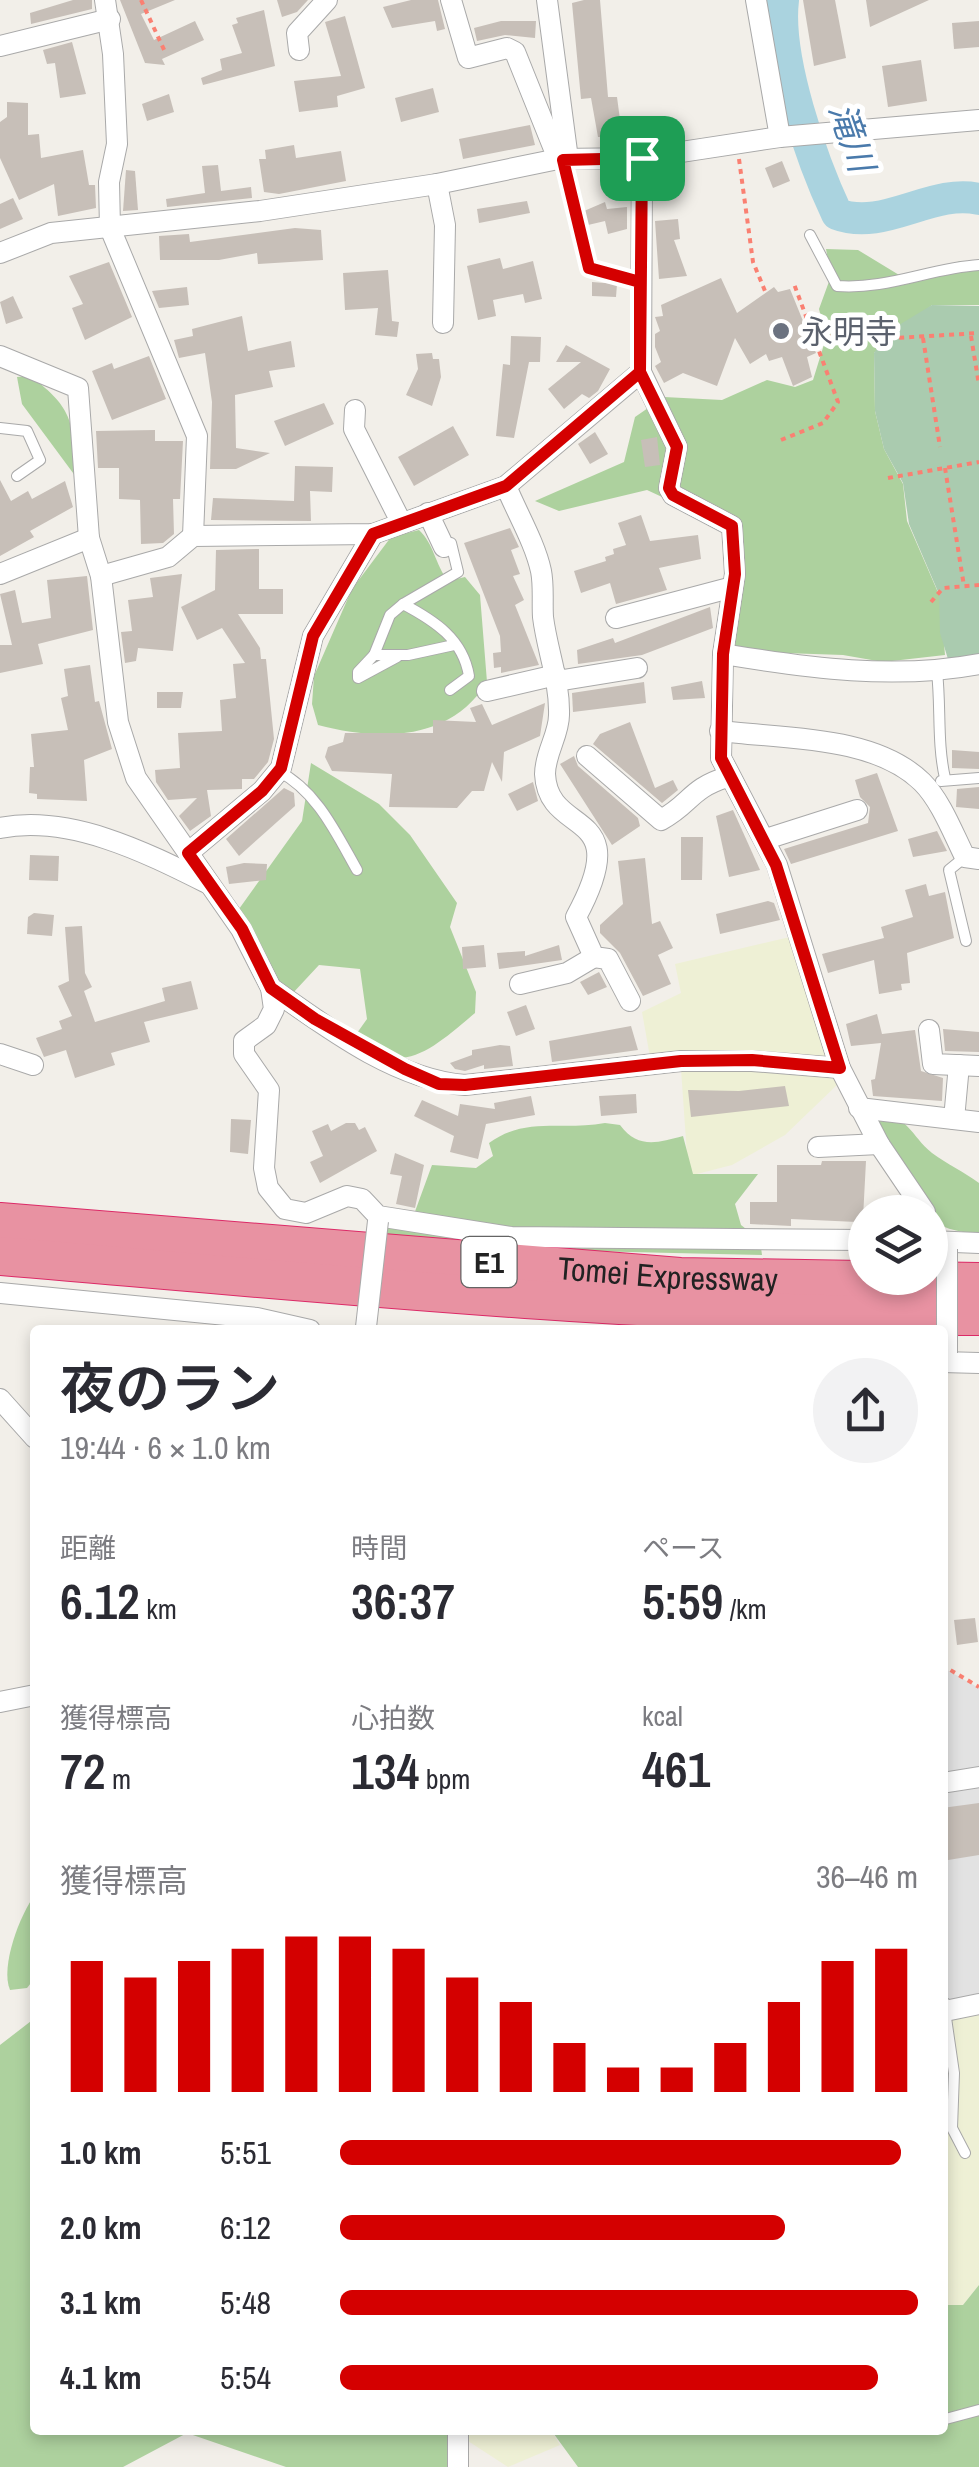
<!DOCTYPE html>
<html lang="ja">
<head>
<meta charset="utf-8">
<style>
	body { margin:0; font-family:"Archivo Narrow","Noto Sans JP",sans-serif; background:#f2f2f3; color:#2b2b33; height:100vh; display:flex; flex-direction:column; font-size:38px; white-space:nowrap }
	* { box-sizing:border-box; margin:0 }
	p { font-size:32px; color:#7c7c81 }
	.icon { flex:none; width:55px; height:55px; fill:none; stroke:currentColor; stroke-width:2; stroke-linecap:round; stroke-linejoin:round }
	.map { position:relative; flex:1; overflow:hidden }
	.drawer { position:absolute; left:30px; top:1325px; width:918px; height:1110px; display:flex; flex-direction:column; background:#fff; border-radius:10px; box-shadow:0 5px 15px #0003 }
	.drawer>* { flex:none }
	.tools { position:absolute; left:848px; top:1195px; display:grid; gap:20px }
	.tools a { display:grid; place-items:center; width:100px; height:100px; border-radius:50%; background:#fff; box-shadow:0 5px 15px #0003; font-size:50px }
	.pin { position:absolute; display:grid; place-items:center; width:85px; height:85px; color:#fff; margin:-42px; border-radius:20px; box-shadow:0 5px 15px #0006 }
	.round { display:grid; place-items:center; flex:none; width:105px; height:105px; border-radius:52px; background:#f2f2f3 }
	.overview { display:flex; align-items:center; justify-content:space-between; height:170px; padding:0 30px }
	h1 { font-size:55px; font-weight:600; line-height:75px }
	.metrics { display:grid; grid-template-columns:repeat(3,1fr); gap:15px; height:170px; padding:10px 30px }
	.metrics div { display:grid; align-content:center }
	.metrics b { font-size:50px; font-weight:600 }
	.metrics small { font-size:28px; font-weight:400 }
	.metrics p { font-size:28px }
	.chart { height:280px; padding:20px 30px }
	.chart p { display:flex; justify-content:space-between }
	.chart svg { width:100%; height:180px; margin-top:10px; stroke:#d40000; stroke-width:6 }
	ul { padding:0 30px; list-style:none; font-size:32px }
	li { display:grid; grid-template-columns:160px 120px 1fr; align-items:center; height:75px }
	li i { height:25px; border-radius:12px; background:#d40000 }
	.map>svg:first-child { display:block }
</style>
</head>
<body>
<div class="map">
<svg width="979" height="2467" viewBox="0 0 979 2467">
	<rect width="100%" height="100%" fill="#f2efe9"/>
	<g fill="#eef0d5">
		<path d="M790,937L837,1085L785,1135L732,1165L693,1175L688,1169L681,1069L650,1057L642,1012L681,993L675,964Z"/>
		<path d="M979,2010V2285L963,2305H943V2020Z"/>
		<path d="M469,2430H551L560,2445L508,2467L468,2441Z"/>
	</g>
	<g fill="#add19e">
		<path d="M826,249L858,250L909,281L960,261H979V305H932L874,353L875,411L884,449L903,484L907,521L940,597L945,655L883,662L843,655L729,651L737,572L718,523L647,490L559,511L535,501L624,462L635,417L664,397L722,400L767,380L795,387L813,380L826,338L819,309L831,276Z"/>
		<path d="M30,376C75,409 73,424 76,477L22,404L17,377Z"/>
		<path d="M419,530C434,544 435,564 448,581L465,577L480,595L487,682C450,742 379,741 318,725L312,704L314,676L352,589L391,537Z"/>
		<path d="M311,763L379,804L410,835L457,903L450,927L476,992L475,1013C433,1048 403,1079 352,1040L367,1019L360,969L319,965L292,994L266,981L239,909L302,821Z"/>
		<path d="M877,1115C910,1116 910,1135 932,1153C947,1164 964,1172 979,1183V1236C968,1232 950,1231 941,1225C919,1211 882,1140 877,1115Z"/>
		<path d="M605,1123L620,1125C638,1149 657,1143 683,1136L693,1174H758L735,1204L741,1225L760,1240L762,1255L541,1250L384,1234V1222L413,1217L432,1165L476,1168L493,1156L489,1143C526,1116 561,1131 605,1123Z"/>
		<path d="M35,1895V1978L27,1988L10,1990C0,1967 20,1914 35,1895Z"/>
		<path d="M35,2018V2430H448L447,2467H286L187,2433L123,2467H0V2045Z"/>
		<path d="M979,2285V2467H578L551,2430H942L943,2305H963Z"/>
	</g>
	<path fill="#aacbaf" d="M932,305L979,306V660L948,659L940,633L939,594L909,524L903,483L884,449L875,411L874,353L889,331Z"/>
	<path fill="#e2e2e2" d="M942,1667L979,1688V2005L942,2007Z"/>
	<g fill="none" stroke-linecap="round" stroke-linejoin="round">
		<path stroke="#aad3df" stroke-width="32" d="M783,0C776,58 812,161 837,214C884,232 932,188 979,199"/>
	</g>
	<g fill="#c7bfb8">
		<path d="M73,0H92V9L31,24L30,13Z"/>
		<path d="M120,0H175L141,14L154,40L195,21L204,40L162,59L165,65L145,63Z"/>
		<path d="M277,0H308L297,12L282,17Z"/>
		<path d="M411,0H438L445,29L437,31L435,21L392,28L383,7Z"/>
		<path d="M584,0H600L608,97H617L622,135L618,141L603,142V137H598L591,98L581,99L572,3Z"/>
		<path d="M803,0H835L846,58L814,66Z"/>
		<path d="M866,0H929L870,27Z"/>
		<path d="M264,10L275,66L203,85L201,78L222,70L220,59L242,53L232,25L238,23L236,18Z"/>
		<path d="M345,16L365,88L337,96L338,107L299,112L294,81L341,76L325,22Z"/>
		<path d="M501,21H536L535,38L505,35L477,41L474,28Z"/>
		<path d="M979,21V47L954,49L952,23Z"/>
		<path d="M72,42L86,94L60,98L55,63L47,64L43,50Z"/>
		<path d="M921,60L927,101L888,107L882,66Z"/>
		<path d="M433,88L439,112L401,122L395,98Z"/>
		<path d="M169,94L174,112L147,121L142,104Z"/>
		<path d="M7,102L28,103V135L39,134L41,158L83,150L89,185H95L96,208L58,216L54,184L19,200L0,158V122L7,117Z"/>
		<path d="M530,125L535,145L463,159L459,139Z"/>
		<path d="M294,145L296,158L341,151L346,181L279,194L264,192L259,159H266L265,150Z"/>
		<path d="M782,161L790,181L773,188L765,168Z"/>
		<path d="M218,165L221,191L251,187L252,198L167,207L166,199L205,193L202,166Z"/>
		<path d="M126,170L135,171L138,210L123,211Z"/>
		<path d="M13,198L23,219L0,229V204Z"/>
		<path d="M527,201L530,213L479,223L477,209Z"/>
		<path d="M605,202L607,209L627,207V229L608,234L605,221L588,225L584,211Z"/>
		<path d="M678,219L680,239L674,240L687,276L659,279L655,221Z"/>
		<path d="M295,228L321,230L323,260L258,264L257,253L219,260H160L159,236L189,234L190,242Z"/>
		<path d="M500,258L503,269L533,261L542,299L525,303L523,294L493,300L496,316L478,320L467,266Z"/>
		<path d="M109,262L132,317L85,340L72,308L83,304L69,276Z"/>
		<path d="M388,270L392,321L399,322L397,337L375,335L378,308L345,310L343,273Z"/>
		<path d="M721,278L737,313L774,287L778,292L790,289L816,353L807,357L812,377L793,386L782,357L769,361L766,354L750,364L735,338L717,386L683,373L664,383L655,366L661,362L655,347V334L660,331L655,317L663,316L661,305Z"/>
		<path d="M592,282L617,284L616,297L592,296Z"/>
		<path d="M187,287L189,305L159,308L152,291Z"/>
		<path d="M13,296L23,318L6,324L0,302Z"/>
		<path d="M242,316L248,351L291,341L295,367L269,371L273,387L235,395L236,448L270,453L236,469H210L212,402L205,353L179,358L174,340L193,336L192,329Z"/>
		<path d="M511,336L541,337L540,362H529L514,438L496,436L503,364L510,365Z"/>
		<path d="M566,345L610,369L598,391L589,398L582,394L564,409L548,389L581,362H556Z"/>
		<path d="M432,353L433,359H439L441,377L432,406L406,395L418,369L416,354Z"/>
		<path d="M149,356L166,399L112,420L92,371L112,363L114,369Z"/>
		<path d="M324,403L334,424L285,446L274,421Z"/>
		<path d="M453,426L469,455L414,486L398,457Z"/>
		<path d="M155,430V441H183L180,499H173L174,534L163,543L141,544L140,500L119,499V468H98L96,431Z"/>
		<path d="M595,432L608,454L590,464L578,444Z"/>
		<path d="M657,437L660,465L645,467L641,440Z"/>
		<path d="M295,466L333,467L332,492L310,491L311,521L211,520L213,498L294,501Z"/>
		<path d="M0,480L11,501L28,491L32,499L65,481L73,507L30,531L34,537L0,556Z"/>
		<path d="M641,515L650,541L698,535L701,559L659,568L667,590L616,604L610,583L581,593L574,571L606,561L605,557L614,554L613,549L626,545L618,523Z"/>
		<path d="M510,528L519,547L511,550L520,574L513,576L524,600L515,605L539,665L501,673V667L494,668L493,653L501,652L500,636L464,543Z"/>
		<path d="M259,549V589H283V614H238L260,648L261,659H266L274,739L268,762L254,779H242V789L207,790L211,816L190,831L179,816L197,798L168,800L156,782L155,770L180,768L178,733L222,731L220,700L236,698L233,664L245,663L222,628L197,640L181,607L215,590L216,550Z"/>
		<path d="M182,574L173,651L138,648L136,661L125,663L121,632L132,631L128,600L153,597L150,578Z"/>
		<path d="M87,576L93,630L38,644L43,664L0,673V645H12L0,594L15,590L22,623L51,618L47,580Z"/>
		<path d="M710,607L713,628L642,655L578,664L577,650L613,638L615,643Z"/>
		<path d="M90,665L95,702L99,701L112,749L84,760L87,801L37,799V794L29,793L30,767H34L31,734L68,730L61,698L68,696L64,669Z"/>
		<path d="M702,681L705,698L673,700L671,687Z"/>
		<path d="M644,682L646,703L573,712L572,693Z"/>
		<path d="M157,692H183L181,708H157Z"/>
		<path d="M545,703L540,736L504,752L502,782L492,762L484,791H472L457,808L389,807L392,774L332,771L325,757L328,747L343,742L345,733H433V720L476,722L470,708L482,704L492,725Z"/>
		<path d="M630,722L655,788L673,780L678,790L662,803L593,744L600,734Z"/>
		<path d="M952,750L979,752V769L952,768Z"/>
		<path d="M574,756L578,766L638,818L640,826L612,845L560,764Z"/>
		<path d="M877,773L898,831L791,864L784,849L868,823L870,807L860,797L855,780Z"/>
		<path d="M533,782L538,801L517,811L508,794Z"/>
		<path d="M979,787V809L956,807L957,789Z"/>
		<path d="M284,788L294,793L295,806L239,856L226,839Z"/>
		<path d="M733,810L760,870L729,877L716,816Z"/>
		<path d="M937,831L947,851L913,857L908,839Z"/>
		<path d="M681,837H703L702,880H681Z"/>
		<path d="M30,855L59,856L58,881L29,880Z"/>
		<path d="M645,858L652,924L660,921L673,948L658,955L671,984L643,996L620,953L600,933V925L623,904L618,861Z"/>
		<path d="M244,863L267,864L266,880L229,884L226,867Z"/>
		<path d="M926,884L929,896L945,892L954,938L907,953L910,983L901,984L902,990L879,994L874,960L828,973L822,954L884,938L881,927L913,917L905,890Z"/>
		<path d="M768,901L774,903L780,920L720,934L716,914Z"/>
		<path d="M34,913L54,915L52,936L27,934L28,917Z"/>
		<path d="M82,926L85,973L92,987L84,991L95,1022L165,1001L162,988L191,981L198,1009L144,1022L150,1042L111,1053L115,1065L75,1078L66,1050L44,1057L36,1038L62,1029L59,1021L72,1016L58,986L69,981L65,927Z"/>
		<path d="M484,945L486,967L463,969L462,947Z"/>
		<path d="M559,945L562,960L499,969L497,953L525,951V956Z"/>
		<path d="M599,972L607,987L588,995L580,982Z"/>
		<path d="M526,1005L535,1029L516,1036L507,1012Z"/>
		<path d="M877,1014L882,1034L915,1030L921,1071L943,1078L942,1101L873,1096L871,1080L875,1079L881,1043L851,1046L846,1024Z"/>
		<path d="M631,1026L638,1050L552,1062L549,1041Z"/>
		<path d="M943,1029L979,1032V1052L945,1051Z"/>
		<path d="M500,1045L510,1046L513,1066L484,1069V1065L465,1071L455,1069L450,1063L472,1055V1050Z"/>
		<path d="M785,1086L789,1106L691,1117L688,1090L739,1091Z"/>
		<path d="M636,1094L637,1113L601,1116L599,1096Z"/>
		<path d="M531,1096L535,1115L486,1124L478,1159L450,1152L454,1136L414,1116L422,1100L458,1116L460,1104L495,1109L494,1103Z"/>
		<path d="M231,1119L251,1120L248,1154L230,1152Z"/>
		<path d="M346,1123H355L359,1130L365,1127L377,1151L320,1183L310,1162L323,1156L312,1131L328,1124L331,1131Z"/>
		<path d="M395,1153L424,1165L415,1208L396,1204L402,1176L390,1174Z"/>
		<path d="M822,1161H866L863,1218H857V1222L791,1219V1226L750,1224V1202H777V1165H821Z"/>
		<path d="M975,1618L978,1642L957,1645L954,1620Z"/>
		<path d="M979,1803V1855L942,1861V1808Z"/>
	</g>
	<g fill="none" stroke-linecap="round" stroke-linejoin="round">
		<defs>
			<g id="lane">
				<path d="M563,160L589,267L640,282"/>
				<path d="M810,235L837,286C886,290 931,268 979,265"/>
				<path d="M0,428L27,431L40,460L17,476"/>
				<path d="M403,604L458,572L451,543L446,546"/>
				<path d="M374,655L358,672V678L397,657"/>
				<path d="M937,672C941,707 937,743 945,778"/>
				<path d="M450,690L469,676C463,639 435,621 403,604L390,615L374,655H408L454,645"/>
				<path d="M278,771C317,791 336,833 357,870"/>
				<path d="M941,781L979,778"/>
				<path d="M965,857L949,870L966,941"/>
				<path d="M945,2011L954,2073L952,2128L965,2153"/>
				<path d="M942,2420L979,2410"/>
			</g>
			<g id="street">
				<path d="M105,0L113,54L117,144L109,182L110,228L197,436L193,536"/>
				<path d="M451,0L468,58L507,48L515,52L558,159"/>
				<path d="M547,0L568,159"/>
				<path d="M756,0L780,137"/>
				<path d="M0,46L110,19"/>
				<path d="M299,50L297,33L327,0"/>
				<path d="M642,158L641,372L677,447L669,488L673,495L732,526L735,574L723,654L721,758L777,865L840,1068L879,1144L925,1212"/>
				<path d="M437,184L445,225L443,323"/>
				<path d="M0,253L51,233L260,211L437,184L558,159L642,158L780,137L979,120"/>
				<path d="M0,356L78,388L89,538L101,576L118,722L136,778L241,929L271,988L274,1009L266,1025L244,1041V1054L269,1090L264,1168L268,1188L285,1209L306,1213L347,1196L362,1199L378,1216L511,1237L865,1240"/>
				<path d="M355,410L354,429L401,522"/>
				<path d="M506,486C517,513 535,543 541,571C544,586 542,602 543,617C547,650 560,681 559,715C559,735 545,753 545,774C548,839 637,805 576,917L594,957L608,959L630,1001"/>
				<path d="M428,513L444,547"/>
				<path d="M0,574L89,538"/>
				<path d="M101,576L168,557L193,536L373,534L506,486L641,372"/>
				<path d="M616,618L733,587"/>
				<path d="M723,654C807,668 895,680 979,664"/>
				<path d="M557,681L637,668"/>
				<path d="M487,691L556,675"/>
				<path d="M720,731C783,739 874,735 922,782C941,801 953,833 965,857L979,859"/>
				<path d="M587,756L661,820C692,803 689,789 727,777"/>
				<path d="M0,828C70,814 147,853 207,883"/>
				<path d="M766,839L857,810"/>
				<path d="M188,853L262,791L281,768L313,636L373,534"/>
				<path d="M520,984L567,973L594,957"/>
				<path d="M271,988C326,1027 396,1080 465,1085L681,1061H752L840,1068"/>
				<path d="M929,1030L933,1064L979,1066"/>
				<path d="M0,1054L33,1065"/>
				<path d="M859,1108L979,1122"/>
				<path d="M954,1119L959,1065"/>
				<path d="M818,1147L879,1144"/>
				<path d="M930,1241L979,1243"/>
				<path d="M0,1293L257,1318L310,1330"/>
				<path d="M942,1362L979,1363"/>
				<path d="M0,1399L35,1438"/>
				<path d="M0,1702L35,1695"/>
				<path d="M942,1783L979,1777"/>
				<path d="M942,2007L945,2011L979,2004"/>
				<path d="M458,2467V2430"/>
			</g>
			<g id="highway">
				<path id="s1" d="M0,1222L680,1277L979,1282"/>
				<path d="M0,1256C326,1283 652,1317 979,1316"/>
			</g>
		</defs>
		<use href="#lane" stroke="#a9a9a9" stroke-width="12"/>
		<use href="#street" stroke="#a9a9a9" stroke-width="22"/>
		<use href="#highway" stroke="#dc2a67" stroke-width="40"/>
		<g stroke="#fa8072" stroke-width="4" stroke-dasharray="5 5" stroke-linecap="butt">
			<path d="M141,0L166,54"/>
			<path d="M739,159L753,262L765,291"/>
			<path d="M811,330L845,341L979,333"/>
			<path d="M971,336L979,385"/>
			<path d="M923,338L940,447"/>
			<path d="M781,440L823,423L838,402L794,284"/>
			<path d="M945,468L964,586"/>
			<path d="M888,478L979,462"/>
			<path d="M931,602L943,588L979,585"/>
			<path d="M942,1665L979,1687"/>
		</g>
		<use href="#lane" stroke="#fff" stroke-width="10"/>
		<use href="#street" stroke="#fff" stroke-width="20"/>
		<use href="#highway" stroke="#e892a2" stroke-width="38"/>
		<defs>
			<g id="street-bridge">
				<path d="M366,1327L378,1221"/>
				<path d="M947,1353V1249"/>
			</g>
		</defs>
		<use href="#street-bridge" stroke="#a9a9a9" stroke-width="22" stroke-linecap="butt"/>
		<use href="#street-bridge" stroke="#fff" stroke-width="20"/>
	</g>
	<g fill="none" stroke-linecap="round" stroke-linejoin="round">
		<defs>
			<path id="route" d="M642,158L640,372L506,486L373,534L313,636L281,768L262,791L188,853L242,929L271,988L315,1019L405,1069L439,1084L465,1085L681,1061L752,1060L840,1068L776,865L721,758L723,654L735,574L732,526L673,495L669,488L677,447L640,372V282L589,268L563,160L642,158"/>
		</defs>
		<use href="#route" stroke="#fff" stroke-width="20"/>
		<use href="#route" stroke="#d40000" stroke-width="12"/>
	</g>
	<circle fill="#6b7280" stroke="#fff" stroke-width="4" cx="781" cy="331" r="10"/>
	<g text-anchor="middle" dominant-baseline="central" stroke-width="10" stroke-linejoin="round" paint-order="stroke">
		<rect fill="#fff" stroke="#646464" stroke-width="2.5" x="461.5" y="1237" width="55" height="50" rx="8"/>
		<g font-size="30" font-weight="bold" fill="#222">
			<text x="489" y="1262">E1</text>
		</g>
		<g font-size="32" fill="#5b616d" stroke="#fff" text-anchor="start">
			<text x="801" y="331">永明寺</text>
		</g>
		<g font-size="32" fill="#222" stroke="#fff">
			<text stroke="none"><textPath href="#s1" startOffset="670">Tomei Expressway</textPath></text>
		</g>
		<g font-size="35" font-style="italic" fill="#4a7aab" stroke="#fff">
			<text transform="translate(852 137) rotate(71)">滝川</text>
		</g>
	</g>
</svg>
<div class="tools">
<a><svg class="icon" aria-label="layers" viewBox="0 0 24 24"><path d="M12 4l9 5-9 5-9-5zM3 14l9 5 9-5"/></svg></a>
</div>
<div class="pin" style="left:642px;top:158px;background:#1e9e55"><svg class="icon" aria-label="arrive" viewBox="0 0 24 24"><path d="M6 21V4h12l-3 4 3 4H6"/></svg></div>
<section class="drawer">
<div class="overview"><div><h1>夜のラン</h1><p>19:44 · 6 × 1.0 km</p></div><a class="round"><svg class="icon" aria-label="share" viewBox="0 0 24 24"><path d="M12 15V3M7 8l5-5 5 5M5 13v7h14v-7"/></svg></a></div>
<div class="metrics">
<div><p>距離</p><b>6.12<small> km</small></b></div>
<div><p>時間</p><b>36:37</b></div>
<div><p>ペース</p><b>5:59<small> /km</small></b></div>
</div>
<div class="metrics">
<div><p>獲得標高</p><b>72<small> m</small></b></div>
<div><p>心拍数</p><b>134<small> bpm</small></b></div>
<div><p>kcal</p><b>461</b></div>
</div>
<div class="chart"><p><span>獲得標高</span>36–46 m</p>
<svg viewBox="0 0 160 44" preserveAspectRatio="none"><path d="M5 44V12M15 44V16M25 44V12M35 44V9M45 44V6M55 44V6M65 44V9M75 44V16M85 44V22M95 44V32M105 44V38M115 44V38M125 44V32M135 44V22M145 44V12M155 44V9"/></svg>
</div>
<ul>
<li><b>1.0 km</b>5:51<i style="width:97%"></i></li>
<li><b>2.0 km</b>6:12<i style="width:77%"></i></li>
<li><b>3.1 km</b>5:48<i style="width:100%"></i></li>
<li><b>4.1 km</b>5:54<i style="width:93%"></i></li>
</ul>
</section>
</div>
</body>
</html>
